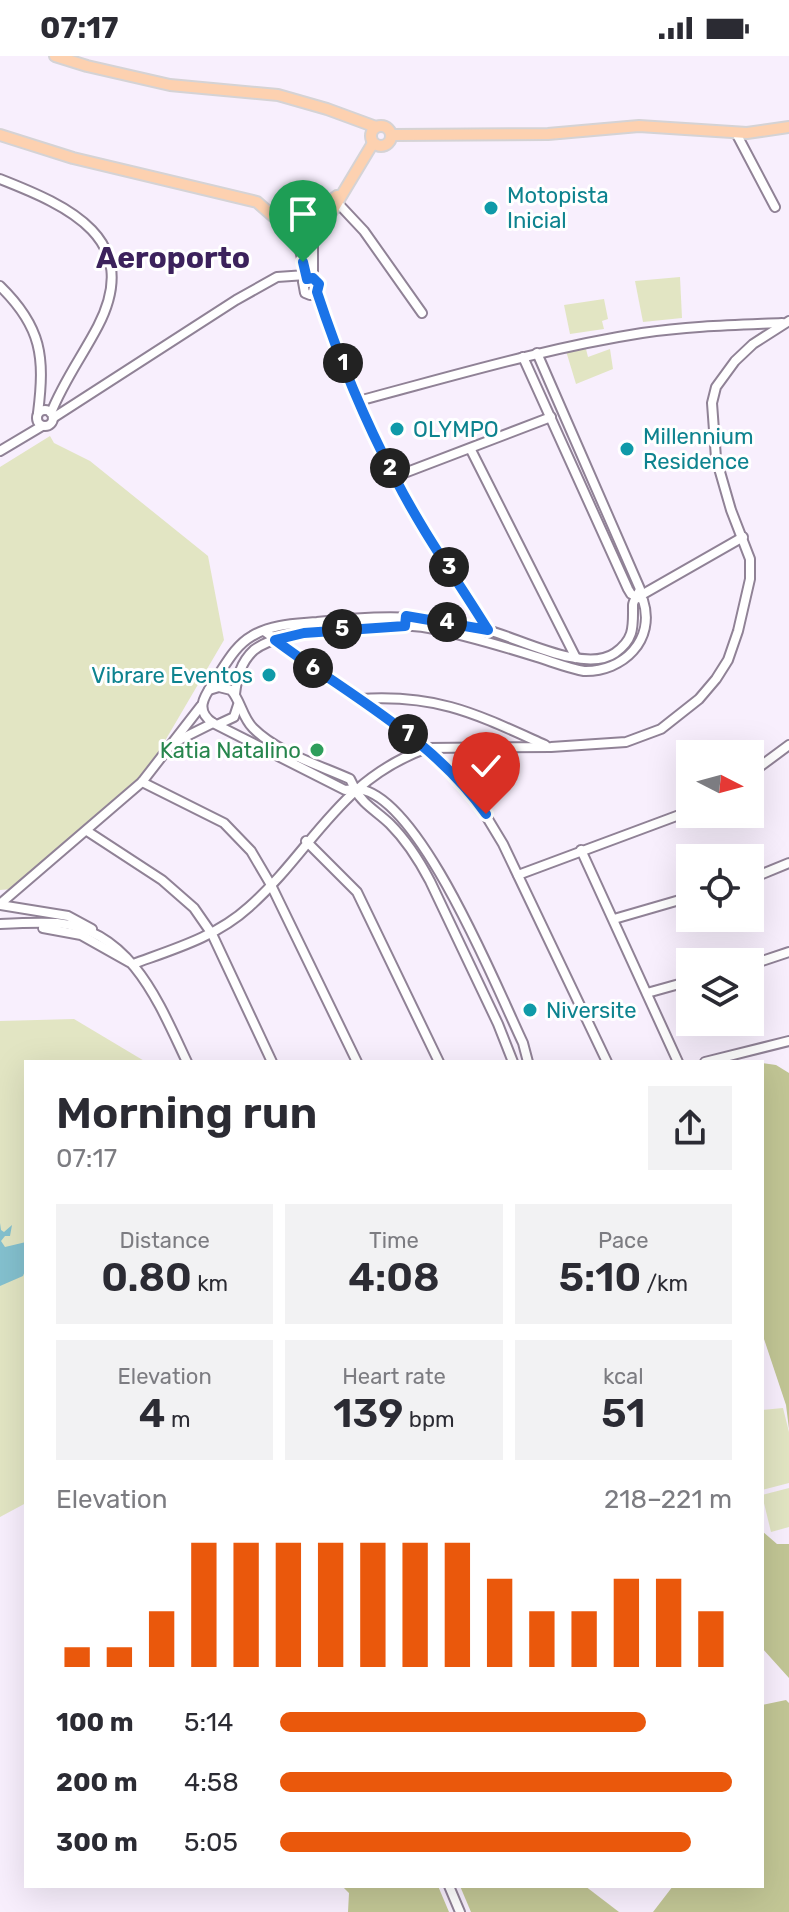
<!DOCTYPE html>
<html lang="en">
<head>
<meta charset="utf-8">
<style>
	body { margin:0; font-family:Rubik,sans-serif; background:#f2f2f3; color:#2b2b33; height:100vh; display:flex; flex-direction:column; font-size:30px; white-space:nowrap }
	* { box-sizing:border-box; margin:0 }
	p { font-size:26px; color:#7c7c81 }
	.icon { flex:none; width:44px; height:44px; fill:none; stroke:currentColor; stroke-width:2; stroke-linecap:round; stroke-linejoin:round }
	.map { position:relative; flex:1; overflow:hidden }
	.side { position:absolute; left:24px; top:1004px; width:740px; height:828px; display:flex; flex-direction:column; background:#fff; border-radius:0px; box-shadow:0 8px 32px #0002 }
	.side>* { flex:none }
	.needle { width:52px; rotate:96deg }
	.controls { position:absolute; left:676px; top:684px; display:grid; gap:16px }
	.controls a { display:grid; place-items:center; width:88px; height:88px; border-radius:0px; background:#fff; box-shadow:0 8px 32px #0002; font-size:40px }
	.pin { position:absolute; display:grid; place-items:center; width:68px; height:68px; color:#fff; margin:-82px -34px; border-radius:50% 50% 50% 0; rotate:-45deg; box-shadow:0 0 8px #0007 }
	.pin .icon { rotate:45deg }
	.km { position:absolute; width:40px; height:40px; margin:-20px; border-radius:50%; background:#222; color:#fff; font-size:22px; line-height:40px; text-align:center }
	.round { display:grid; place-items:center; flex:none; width:84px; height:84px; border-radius:0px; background:#f2f2f3 }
	.headline { display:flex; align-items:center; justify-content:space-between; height:136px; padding:0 32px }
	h1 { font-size:44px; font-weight:600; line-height:60px }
	.figures { display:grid; grid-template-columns:repeat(3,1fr); gap:12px; height:136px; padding:8px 32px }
	.figures div { display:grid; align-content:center; border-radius:0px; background:#f2f2f3; text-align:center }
	.figures b { font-size:40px; font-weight:600 }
	.figures small { font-size:22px; font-weight:400 }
	.figures p { font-size:22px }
	.chart { height:224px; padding:16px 32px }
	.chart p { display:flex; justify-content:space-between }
	.chart svg { width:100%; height:144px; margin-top:8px; stroke:#ea580c; stroke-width:6 }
	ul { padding:0 32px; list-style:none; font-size:26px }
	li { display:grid; grid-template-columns:128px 96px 1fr; align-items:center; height:60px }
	li i { height:20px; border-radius:10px; background:#ea580c }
	.status { display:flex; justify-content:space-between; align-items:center; height:56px; padding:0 40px; background:#fff; direction:ltr }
	.status svg { height:22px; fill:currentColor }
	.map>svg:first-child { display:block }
</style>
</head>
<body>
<div class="status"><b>07:17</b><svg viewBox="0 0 49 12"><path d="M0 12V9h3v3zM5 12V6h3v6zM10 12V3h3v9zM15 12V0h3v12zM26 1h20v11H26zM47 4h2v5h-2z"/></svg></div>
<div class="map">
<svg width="789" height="1856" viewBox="0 0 789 1856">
	<rect width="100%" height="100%" fill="#f8effd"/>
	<g fill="#e2e5c3">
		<path d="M680,221L682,262L643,266L635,225Z"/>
		<path d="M604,243L608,263L602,265L604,273L570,278L564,249Z"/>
		<path d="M586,293L588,301L610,293L613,313L576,328L566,295Z"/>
		<path d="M50,380L54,387L90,405L208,500L224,584L145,719L11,833L0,834V411Z"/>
		<path d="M74,963L146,1006H26V1447L0,1461V965Z"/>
		<path d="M783,1352L789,1376V1427L762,1434V1354Z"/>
		<path d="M789,1432V1471L771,1476L762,1439Z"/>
	</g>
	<g fill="#c2c695">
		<path d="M762,1007L776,1009L789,1017V1373L786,1349L762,1277Z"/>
		<path d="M762,1475L777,1488H789V1622L762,1592Z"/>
		<path d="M786,1644L789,1647V1856H653L673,1830H762V1649Z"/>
		<path d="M342,1830H438L449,1856H348L349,1837Z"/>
		<path d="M460,1830H585L619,1856H471Z"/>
	</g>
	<path fill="#84c1cf" d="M0,1167L1,1174L4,1176L12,1169L10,1180H5L1,1185L5,1191L26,1186V1212L23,1220L0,1230Z"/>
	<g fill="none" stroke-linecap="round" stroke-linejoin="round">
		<defs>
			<g id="minor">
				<path d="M736,77L775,151"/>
				<path d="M0,123C69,150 143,183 98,270C83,299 63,326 51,357"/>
				<path d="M334,143L364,175L422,257"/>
				<path d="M298,186L307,223"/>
				<path d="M313,222V185"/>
				<path d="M0,230C42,271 45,301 38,357"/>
				<path d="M317,236L310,239L305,237L303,226L313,222L319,228L317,236C338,300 364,363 395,422C422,475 457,524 488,574"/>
				<path d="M358,345C453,320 546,292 642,277C689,270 735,269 782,267"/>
				<circle cx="45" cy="362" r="8"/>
				<path d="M53,362L236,244L277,221L306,219"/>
				<path d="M471,394L576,602"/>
				<path d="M0,395L42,370"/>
				<path d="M394,421L551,361"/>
				<path d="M638,541L743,481"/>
				<path d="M264,575L427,692L471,735L503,788L607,1006"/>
				<path d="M209,634L219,631L231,634C241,645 242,661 253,672C278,697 319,709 350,723L355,733C417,732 498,935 523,987L528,1006"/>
				<path d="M235,638C237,621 241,606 254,594C283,571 393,565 429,572C466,579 502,590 537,601C553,606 568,612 584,615C623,616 656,584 643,544L631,538L628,533L523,301"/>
				<path d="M360,643C438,638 476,658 545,689"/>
				<path d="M219,668L234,661L238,649"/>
				<path d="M175,686L213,667"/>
				<path d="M750,718L789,689"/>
				<path d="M142,726L224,767L251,795L271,829L357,1006"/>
				<path d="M87,775L162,824L194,852L212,878L272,1006"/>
				<path d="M306,785L357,836L439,1006"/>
				<path d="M581,794L678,1006"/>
				<path d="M518,819L690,755"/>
				<path d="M750,823L789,807"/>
				<path d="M0,848L142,726L201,650"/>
				<path d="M0,849L68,860L92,873"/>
				<path d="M614,863L690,841"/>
				<path d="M0,868C18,867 38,866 57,867C131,874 159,947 187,1006"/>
				<path d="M43,872L81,879L129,906"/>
				<path d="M133,908C174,893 216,881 249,851C314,793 337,725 427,692L551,691L626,686L661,673L699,643L716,623L728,604L738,575L750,523V503L731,454L716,402L712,347L716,331L735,305L753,288L789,265"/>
				<path d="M750,909L789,896"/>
				<path d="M647,937L690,925"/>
				<path d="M513,1006L498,968L430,825C419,804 407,785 390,768C378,756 362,748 355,733L345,734L213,667C192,653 207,637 217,621C227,606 236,589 252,580C272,568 295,568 317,566C378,559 427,558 487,574C519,582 585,618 615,597C635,583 633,570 633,549C633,545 638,539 640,533L537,297"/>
				<path d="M705,1006L789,985"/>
				<path d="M449,1830L460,1856"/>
			</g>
			<g id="major">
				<path d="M55,0L87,10L170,29L278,39L327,53L376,71"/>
				<circle cx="381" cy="80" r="10"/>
				<path d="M0,79L73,102L257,146L289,174"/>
				<path d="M392,79L548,78L639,70L747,77L789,71"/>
				<circle cx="304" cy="172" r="15"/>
				<path d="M306,157L324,150L337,140"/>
				<path d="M319,177L373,87"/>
			</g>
		</defs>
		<use href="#minor" stroke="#908296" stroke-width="12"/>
		<use href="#major" stroke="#d5d3d5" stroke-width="14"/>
		<use href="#minor" stroke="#fff" stroke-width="8"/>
		<use href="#major" stroke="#fdd1b0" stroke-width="10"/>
	</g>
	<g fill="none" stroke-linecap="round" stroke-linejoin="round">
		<defs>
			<path id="route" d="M303,206L307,223L313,222L319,228L317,236C338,300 364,363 395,422C422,475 457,524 488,574L406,560L405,570L304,577L275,584C348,639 433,682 486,758"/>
		</defs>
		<use href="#route" stroke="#fff" stroke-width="16"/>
		<use href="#route" stroke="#1a73e8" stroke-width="10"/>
	</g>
	<g fill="#0f9aa8" stroke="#fff" stroke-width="3">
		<circle cx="491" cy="152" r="8"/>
		<circle cx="397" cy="373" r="8"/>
		<circle cx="627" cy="393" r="8"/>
		<circle cx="269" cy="619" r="8"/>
		<circle cx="530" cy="954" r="8"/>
	</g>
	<circle fill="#2e9e5b" stroke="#fff" stroke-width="3" cx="317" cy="694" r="8"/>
	<g text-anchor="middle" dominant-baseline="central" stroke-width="6" stroke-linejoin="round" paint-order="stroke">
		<g font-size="22" fill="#0d838f" stroke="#fff" text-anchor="start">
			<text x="507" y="139">Motopista<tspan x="507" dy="25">Inicial</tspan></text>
			<text x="413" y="373">OLYMPO</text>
			<text x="643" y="380">Millennium<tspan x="643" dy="25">Residence</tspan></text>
			<text x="253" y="619" text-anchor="end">Vibrare Eventos</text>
			<text x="546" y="954">Niversite</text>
		</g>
		<g font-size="22" fill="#27864d" stroke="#fff" text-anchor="end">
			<text x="301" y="694">Katia Natalino</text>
		</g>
		<g font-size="30" font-weight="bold" fill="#3c225c" stroke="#fff">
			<text x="173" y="202">Aeroporto</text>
		</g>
	</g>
</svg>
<div class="controls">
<a><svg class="needle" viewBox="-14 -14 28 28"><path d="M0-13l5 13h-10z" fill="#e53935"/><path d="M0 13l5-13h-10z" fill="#7c7c81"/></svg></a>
<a><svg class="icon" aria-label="locate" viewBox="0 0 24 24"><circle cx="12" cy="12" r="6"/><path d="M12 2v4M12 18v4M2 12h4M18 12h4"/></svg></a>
<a><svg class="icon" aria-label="layers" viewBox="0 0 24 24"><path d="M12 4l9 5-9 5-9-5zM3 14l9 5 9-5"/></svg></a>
</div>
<div class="pin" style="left:303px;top:206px;background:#1e9e55"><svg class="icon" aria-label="arrive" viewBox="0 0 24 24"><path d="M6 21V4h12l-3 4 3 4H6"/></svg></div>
<div class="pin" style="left:486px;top:758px;background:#d93025"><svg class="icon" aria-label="check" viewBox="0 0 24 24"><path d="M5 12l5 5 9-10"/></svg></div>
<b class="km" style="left:343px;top:307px">1</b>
<b class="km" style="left:390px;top:412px">2</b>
<b class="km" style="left:449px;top:511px">3</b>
<b class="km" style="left:447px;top:566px">4</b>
<b class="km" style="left:342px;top:573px">5</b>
<b class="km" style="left:313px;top:612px">6</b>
<b class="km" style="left:408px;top:678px">7</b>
<section class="side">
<div class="headline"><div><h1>Morning run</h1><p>07:17</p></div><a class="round"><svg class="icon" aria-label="share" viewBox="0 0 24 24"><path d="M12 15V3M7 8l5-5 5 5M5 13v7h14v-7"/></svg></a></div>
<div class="figures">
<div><p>Distance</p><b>0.80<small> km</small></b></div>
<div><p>Time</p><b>4:08</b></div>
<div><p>Pace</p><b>5:10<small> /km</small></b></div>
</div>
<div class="figures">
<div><p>Elevation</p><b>4<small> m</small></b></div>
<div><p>Heart rate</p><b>139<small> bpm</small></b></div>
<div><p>kcal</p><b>51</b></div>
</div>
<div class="chart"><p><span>Elevation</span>218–221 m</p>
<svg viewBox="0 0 160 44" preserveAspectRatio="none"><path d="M5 44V38M15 44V38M25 44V27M35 44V6M45 44V6M55 44V6M65 44V6M75 44V6M85 44V6M95 44V6M105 44V17M115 44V27M125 44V27M135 44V17M145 44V17M155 44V27"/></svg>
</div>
<ul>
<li><b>100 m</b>5:14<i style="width:81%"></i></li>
<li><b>200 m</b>4:58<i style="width:100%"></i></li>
<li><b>300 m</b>5:05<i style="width:91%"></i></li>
</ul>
</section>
</div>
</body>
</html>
